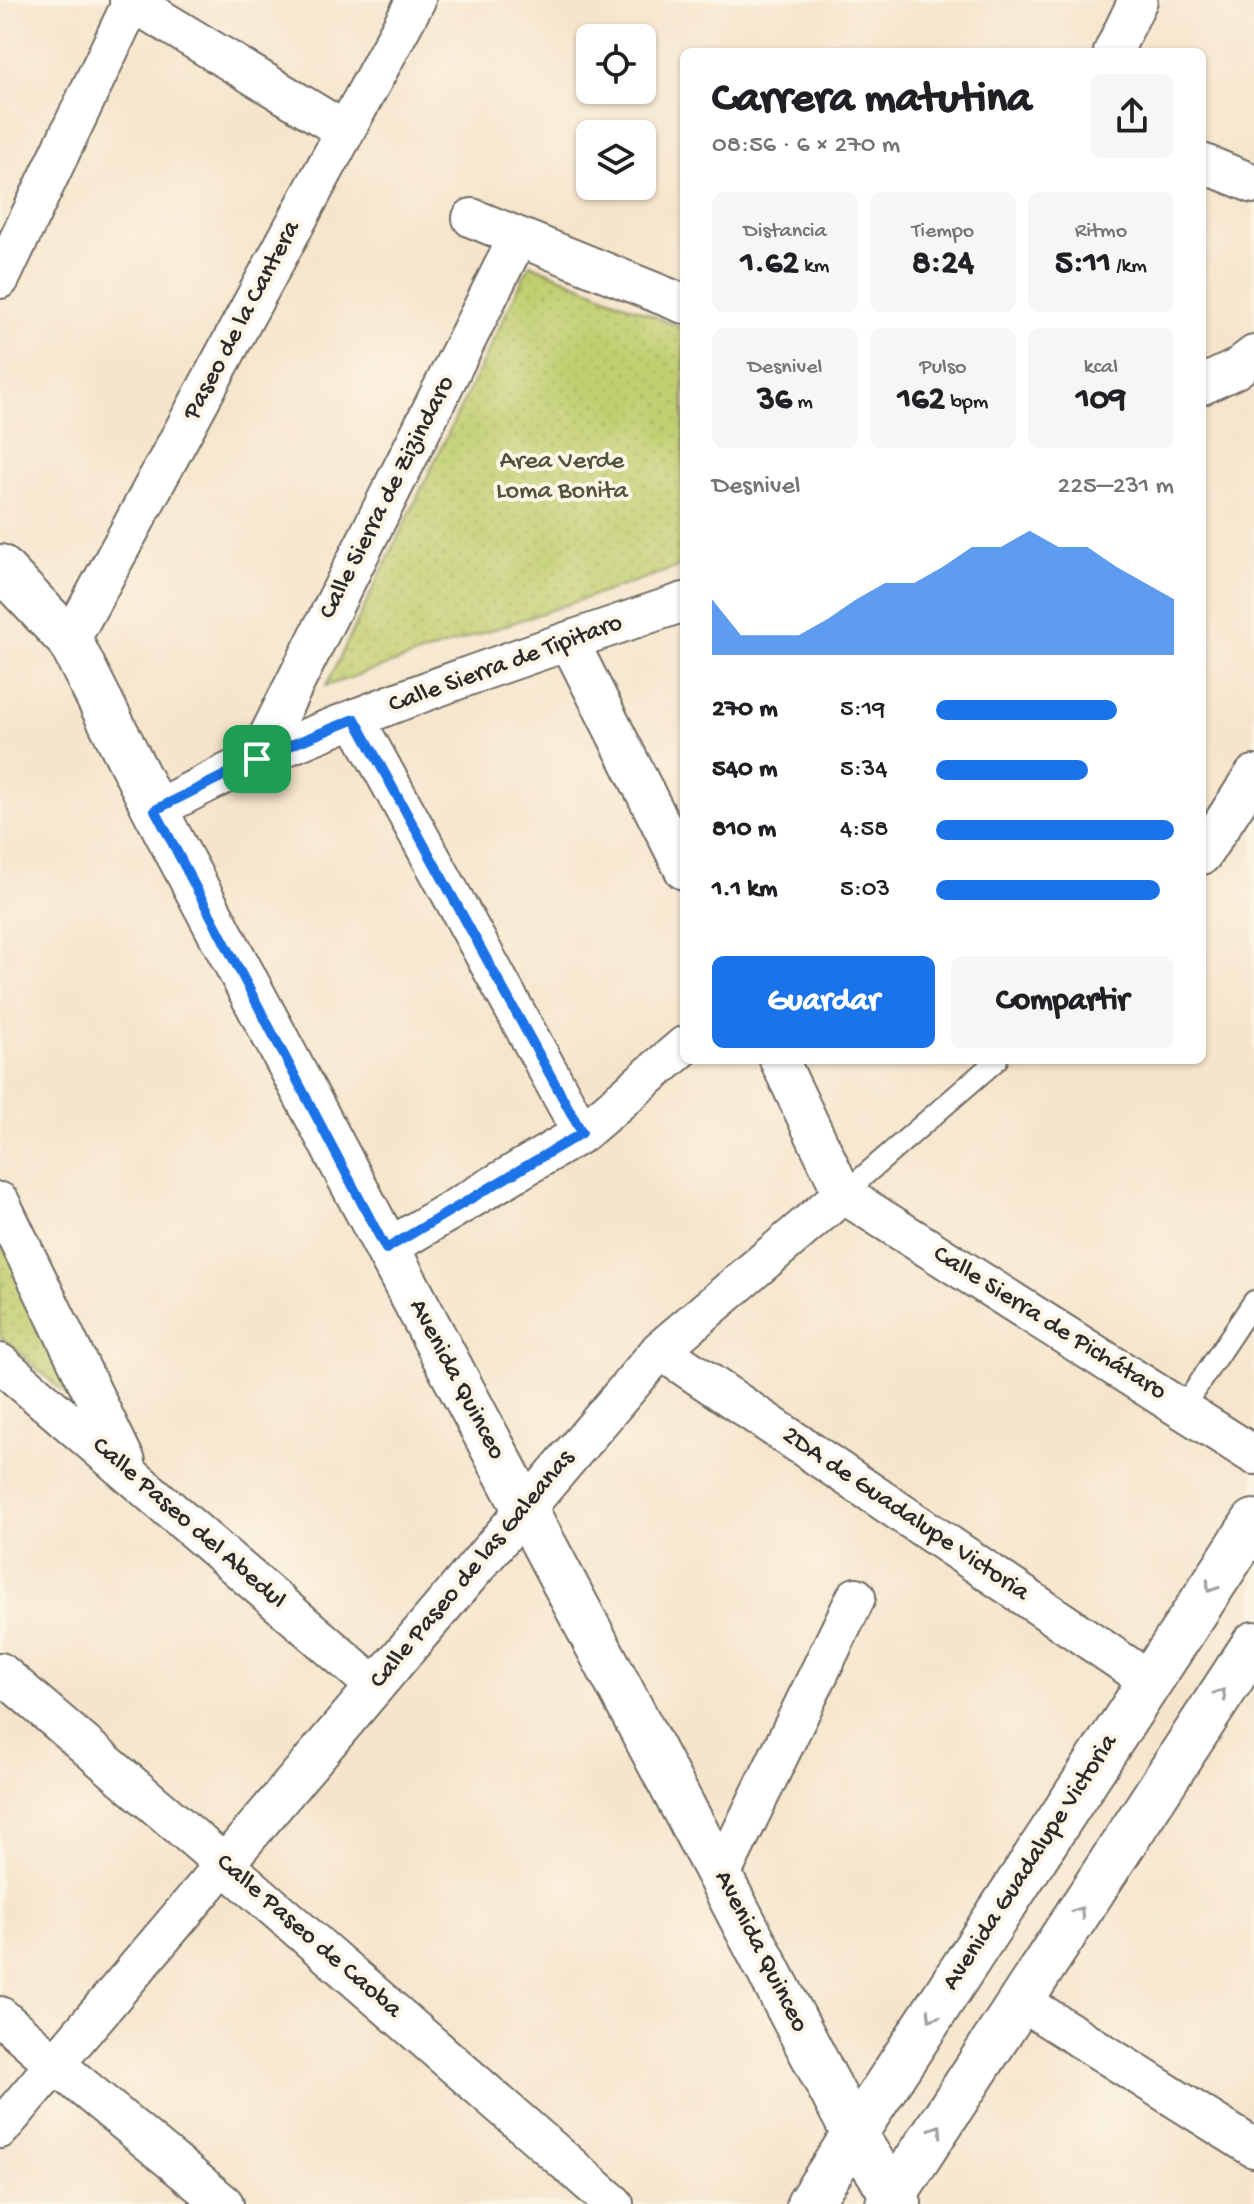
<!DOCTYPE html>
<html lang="es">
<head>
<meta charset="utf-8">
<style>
	body { margin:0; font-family:"Gochi Hand",sans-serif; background:#f6f6f6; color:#202124; height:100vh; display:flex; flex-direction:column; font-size:30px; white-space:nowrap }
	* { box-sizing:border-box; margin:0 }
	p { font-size:26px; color:#757577 }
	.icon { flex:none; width:44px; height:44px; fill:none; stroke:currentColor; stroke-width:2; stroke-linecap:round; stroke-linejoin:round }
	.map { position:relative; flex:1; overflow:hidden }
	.side { position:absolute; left:680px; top:48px; width:526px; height:1016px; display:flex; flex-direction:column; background:#fff; border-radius:12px; box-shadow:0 2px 6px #0004 }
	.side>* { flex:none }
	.tools { position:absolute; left:576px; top:24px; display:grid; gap:16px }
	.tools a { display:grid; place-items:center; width:80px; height:80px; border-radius:12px; background:#fff; box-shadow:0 2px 6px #0004; font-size:40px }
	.pin { position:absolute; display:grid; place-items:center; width:68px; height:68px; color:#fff; margin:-34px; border-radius:16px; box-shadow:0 4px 12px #0006 }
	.round { display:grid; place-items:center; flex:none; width:84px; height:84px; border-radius:12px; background:#f6f6f6 }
	.head { display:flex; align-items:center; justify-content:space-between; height:136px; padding:0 32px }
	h1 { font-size:44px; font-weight:700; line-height:60px }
	.figures { display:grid; grid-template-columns:repeat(3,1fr); gap:12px; height:136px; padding:8px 32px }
	.figures div { display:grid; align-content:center; border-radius:12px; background:#f6f6f6; text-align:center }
	.figures b { font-size:34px; font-weight:700 }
	.figures small { font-size:22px; font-weight:400 }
	.figures p { font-size:22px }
	.chart { height:224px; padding:16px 32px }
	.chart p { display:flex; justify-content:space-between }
	.chart svg { width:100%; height:144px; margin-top:8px; fill:#1a73e8; opacity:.7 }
	.action { display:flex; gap:16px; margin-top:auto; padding:16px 32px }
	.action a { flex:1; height:92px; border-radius:12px; background:#1a73e8; color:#fff; font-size:32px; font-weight:700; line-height:92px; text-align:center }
	.action a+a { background:#f6f6f6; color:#202124 }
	ul { padding:0 32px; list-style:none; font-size:26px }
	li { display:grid; grid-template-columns:128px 96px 1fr; align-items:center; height:60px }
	li i { height:20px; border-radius:10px; background:#1a73e8 }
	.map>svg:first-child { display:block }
</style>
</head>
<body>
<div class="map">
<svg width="1254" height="2204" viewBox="0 0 1254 2204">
	<defs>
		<pattern id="park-dots" width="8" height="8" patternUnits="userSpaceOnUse" patternTransform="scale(2)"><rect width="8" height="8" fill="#c1cf71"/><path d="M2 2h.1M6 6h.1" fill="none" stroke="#a6b262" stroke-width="1.8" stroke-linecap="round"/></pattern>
	</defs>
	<rect width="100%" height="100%" fill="#fcf5e5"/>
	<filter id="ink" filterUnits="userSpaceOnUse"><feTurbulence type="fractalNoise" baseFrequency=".0125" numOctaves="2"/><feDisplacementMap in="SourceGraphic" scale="16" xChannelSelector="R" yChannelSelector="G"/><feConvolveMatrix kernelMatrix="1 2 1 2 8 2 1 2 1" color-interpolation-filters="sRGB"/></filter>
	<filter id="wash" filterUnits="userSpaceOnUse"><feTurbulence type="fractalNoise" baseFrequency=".006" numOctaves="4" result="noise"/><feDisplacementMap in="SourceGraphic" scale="32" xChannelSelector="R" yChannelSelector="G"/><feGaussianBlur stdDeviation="1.8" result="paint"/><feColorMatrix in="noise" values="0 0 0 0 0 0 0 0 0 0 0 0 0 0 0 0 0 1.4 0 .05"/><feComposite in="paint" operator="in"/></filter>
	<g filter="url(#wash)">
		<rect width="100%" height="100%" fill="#f6e5cc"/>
		<g fill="url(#park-dots)" stroke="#767d4e" stroke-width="2">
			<path d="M530,264L684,329V565L326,686Z"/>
			<path d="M0,1236L84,1410L0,1336Z"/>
		</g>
	</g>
	<g filter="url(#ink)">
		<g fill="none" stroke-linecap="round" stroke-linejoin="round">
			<defs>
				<g id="lane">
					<path d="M843,1194L997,1060"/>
					<path d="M1182,1409L1254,1301"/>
				</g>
				<g id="street">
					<path d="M129,0L345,131"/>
					<path d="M1113,52L1138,0"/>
					<path d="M1202,163L1254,184"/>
					<path d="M472,218L684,304"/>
					<path d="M0,279L133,0"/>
					<path d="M1202,385L1236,369L1254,355"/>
					<path d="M70,641L416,0"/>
					<path d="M569,641L684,870"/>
					<path d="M355,719L582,1133"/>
					<path d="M257,759L518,237"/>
					<path d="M155,810C189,792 224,774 259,758C397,698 541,650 684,602"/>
					<path d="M1202,855L1254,775"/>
					<path d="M779,1060L843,1194"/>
					<path d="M843,1194L1254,1455"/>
					<path d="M0,1202L126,1462"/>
					<path d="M386,1249L582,1133L684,1046"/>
					<path d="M660,1350L1150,1681"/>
					<path d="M0,1363L375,1686"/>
					<path d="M0,1672L224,1864L614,2204"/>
					<path d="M720,1877L856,1597"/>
					<path d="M1021,2001L1254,2148"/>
					<path d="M0,2016L55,2064L224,2204"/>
					<path d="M0,2129L660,1350L843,1194"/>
				</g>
				<g id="secondary">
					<path d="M0,567L70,641L155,810L720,1877L854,2134L899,2204"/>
					<path d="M809,2204L1254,1522"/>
					<path d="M888,2204L1254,1644"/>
				</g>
			</defs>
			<use href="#lane" stroke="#726c63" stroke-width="24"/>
			<use href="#street" stroke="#726c63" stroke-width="42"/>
			<use href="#secondary" stroke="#726c63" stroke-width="48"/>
			<use href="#lane" stroke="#fff" stroke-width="20"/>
			<use href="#street" stroke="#fff" stroke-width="38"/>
			<use href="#secondary" stroke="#fff" stroke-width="44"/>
		</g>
		<defs><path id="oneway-chevron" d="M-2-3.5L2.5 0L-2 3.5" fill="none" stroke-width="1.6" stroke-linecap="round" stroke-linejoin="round" transform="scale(2)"/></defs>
		<g stroke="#a0a0a0">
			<use href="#oneway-chevron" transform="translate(1211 1587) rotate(123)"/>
			<use href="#oneway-chevron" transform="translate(1221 1694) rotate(-57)"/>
			<use href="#oneway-chevron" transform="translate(1079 1912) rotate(-57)"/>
			<use href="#oneway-chevron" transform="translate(932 2016) rotate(123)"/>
			<use href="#oneway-chevron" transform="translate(937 2130) rotate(-57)"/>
		</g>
	</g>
	<g fill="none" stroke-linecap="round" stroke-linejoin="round" filter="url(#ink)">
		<defs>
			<path id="route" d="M355,719L582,1133L386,1249L155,810L257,759Z"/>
		</defs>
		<use href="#route" stroke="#fff" stroke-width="16"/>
		<use href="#route" stroke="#1a73e8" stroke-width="10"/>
	</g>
	<g text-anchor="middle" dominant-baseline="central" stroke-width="8" stroke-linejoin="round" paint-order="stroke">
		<g font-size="26" fill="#2b2b2b" stroke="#fcf5e5">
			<text transform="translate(243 321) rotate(-62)">Paseo de la Cantera</text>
			<text transform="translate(388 498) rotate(-63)">Calle Sierra de Zizindaro</text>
			<text transform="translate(506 665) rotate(-20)">Calle Sierra de Tipitaro</text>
			<text transform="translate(1049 1324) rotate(32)">Calle Sierra de Pichátaro</text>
			<text transform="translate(456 1380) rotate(62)">Avenida Quinceo</text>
			<text transform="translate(905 1515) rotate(34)">2DA de Guadalupe Victoria</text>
			<text transform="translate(188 1524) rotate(41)">Calle Paseo del Abedul</text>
			<text transform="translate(473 1570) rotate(-50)">Calle Paseo de las Galeanas</text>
			<text transform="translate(1031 1863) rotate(-57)">Avenida Guadalupe Victoria</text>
			<text transform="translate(308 1937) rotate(41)">Calle Paseo de Caoba</text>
			<text transform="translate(760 1952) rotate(63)">Avenida Quinceo</text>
		</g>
		<g font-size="26" fill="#50543c" stroke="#fcf5e5">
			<text x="562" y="462">Area Verde<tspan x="562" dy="30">Loma Bonita</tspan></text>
		</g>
	</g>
</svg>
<div class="tools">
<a><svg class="icon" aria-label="locate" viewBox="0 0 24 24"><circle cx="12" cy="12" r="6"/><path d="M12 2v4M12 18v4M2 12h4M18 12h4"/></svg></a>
<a><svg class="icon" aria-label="layers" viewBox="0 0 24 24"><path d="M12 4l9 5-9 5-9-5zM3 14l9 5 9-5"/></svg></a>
</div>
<div class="pin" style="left:257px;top:759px;background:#1e9e55"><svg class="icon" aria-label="arrive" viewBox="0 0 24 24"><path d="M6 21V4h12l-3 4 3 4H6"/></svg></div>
<section class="side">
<div class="head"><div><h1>Carrera matutina</h1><p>08:56 · 6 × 270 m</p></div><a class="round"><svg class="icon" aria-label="share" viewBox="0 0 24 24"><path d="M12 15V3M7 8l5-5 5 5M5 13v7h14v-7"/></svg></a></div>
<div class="figures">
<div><p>Distancia</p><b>1.62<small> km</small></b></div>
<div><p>Tiempo</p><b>8:24</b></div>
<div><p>Ritmo</p><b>5:11<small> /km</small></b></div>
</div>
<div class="figures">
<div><p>Desnivel</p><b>36<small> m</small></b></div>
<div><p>Pulso</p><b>162<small> bpm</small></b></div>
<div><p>kcal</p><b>109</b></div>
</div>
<div class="chart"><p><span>Desnivel</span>225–231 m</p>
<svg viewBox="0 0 160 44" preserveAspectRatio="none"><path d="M0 44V27L10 38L20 38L30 38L40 33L50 27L60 22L70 22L80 17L90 11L100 11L110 6L120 11L130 11L140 17L150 22L160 27V44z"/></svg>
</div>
<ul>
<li><b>270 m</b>5:19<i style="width:76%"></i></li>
<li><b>540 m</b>5:34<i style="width:64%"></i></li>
<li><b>810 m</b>4:58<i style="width:100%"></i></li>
<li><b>1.1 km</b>5:03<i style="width:94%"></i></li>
</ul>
<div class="action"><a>Guardar</a><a>Compartir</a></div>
</section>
</div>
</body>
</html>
